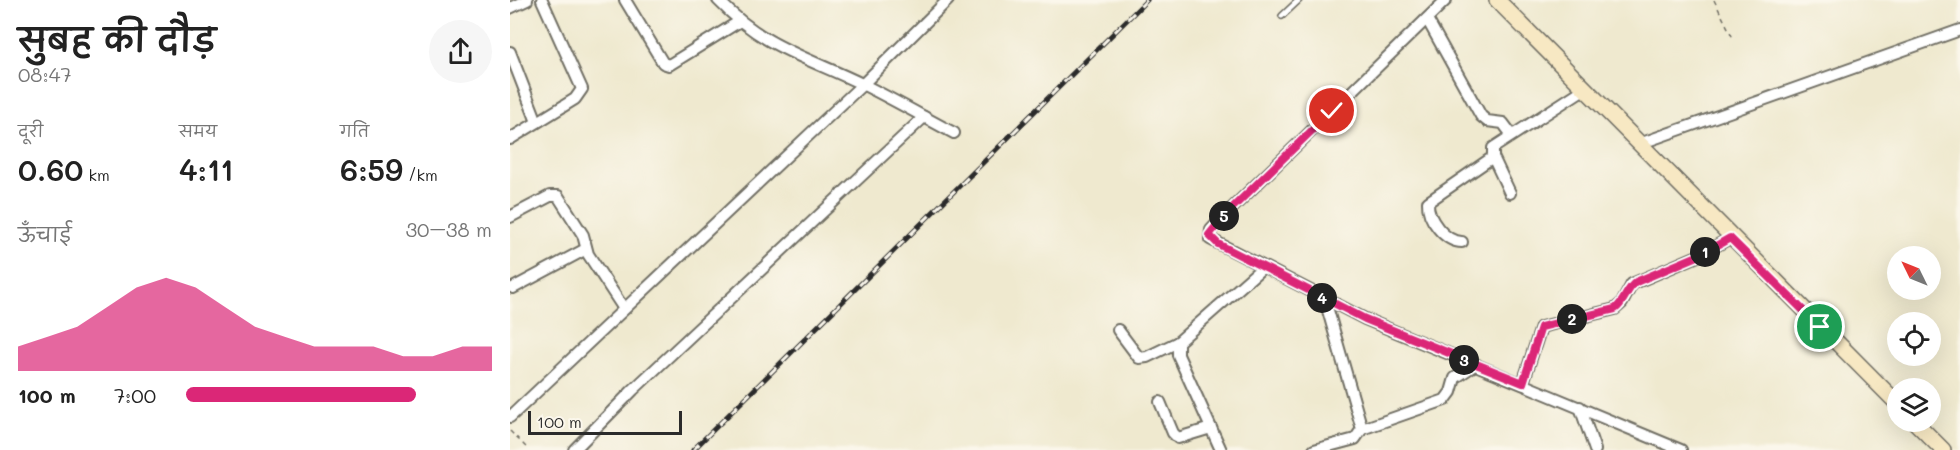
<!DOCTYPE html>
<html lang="hi">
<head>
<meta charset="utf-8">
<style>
	body { margin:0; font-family:Mali,"Playpen Sans Deva",sans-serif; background:#f6f6f6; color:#222; height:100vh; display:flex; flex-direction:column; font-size:22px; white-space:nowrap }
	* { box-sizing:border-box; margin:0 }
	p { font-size:20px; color:#767676 }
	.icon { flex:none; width:33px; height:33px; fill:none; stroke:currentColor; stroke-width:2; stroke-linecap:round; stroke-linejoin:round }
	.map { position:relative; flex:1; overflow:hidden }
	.sheet { display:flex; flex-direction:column; background:#fff; width:510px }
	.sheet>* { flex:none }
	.needle { width:39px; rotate:313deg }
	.controls { position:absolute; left:1377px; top:246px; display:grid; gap:12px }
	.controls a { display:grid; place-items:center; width:54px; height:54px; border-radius:50%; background:#fff; box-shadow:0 6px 24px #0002; font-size:30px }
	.scale { position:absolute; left:18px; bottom:15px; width:154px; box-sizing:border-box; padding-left:6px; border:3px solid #2b2b2b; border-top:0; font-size:16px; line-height:21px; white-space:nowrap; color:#2b2b2b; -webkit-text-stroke:4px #fbf7ec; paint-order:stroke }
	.pin { position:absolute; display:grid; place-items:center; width:51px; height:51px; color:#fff; margin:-26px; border:3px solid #fff; border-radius:50%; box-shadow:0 2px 6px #0007 }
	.km { position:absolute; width:30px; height:30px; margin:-15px; border-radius:50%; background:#222; color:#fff; font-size:16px; line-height:30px; text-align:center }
	.round { display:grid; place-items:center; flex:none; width:63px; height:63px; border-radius:32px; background:#f6f6f6 }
	.head { display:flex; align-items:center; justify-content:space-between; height:102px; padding:0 18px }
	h1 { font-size:33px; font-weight:600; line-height:45px }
	.figures { display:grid; grid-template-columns:repeat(3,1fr); gap:9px; height:102px; padding:6px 18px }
	.figures div { display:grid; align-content:center }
	.figures b { font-size:30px; font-weight:600 }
	.figures small { font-size:16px; font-weight:400 }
	.figures p { font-size:16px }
	.chart { height:168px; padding:12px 18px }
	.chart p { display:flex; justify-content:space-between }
	.chart svg { width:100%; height:108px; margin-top:6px; fill:#db2777; opacity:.7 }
	ul { padding:0 18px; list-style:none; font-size:20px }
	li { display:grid; grid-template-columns:96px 72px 1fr; align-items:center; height:45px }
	li i { height:15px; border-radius:8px; background:#db2777 }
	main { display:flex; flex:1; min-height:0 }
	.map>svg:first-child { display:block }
</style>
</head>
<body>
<main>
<section class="sheet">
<div class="head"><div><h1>सुबह की दौड़</h1><p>08:47</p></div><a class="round"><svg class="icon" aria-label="share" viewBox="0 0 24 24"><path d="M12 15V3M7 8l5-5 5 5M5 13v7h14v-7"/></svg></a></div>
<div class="figures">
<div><p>दूरी</p><b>0.60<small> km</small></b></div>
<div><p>समय</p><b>4:11</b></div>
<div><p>गति</p><b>6:59<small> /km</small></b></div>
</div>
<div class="chart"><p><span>ऊँचाई</span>30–38 m</p>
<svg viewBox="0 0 160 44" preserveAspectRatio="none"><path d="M0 44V34L10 30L20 26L30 18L40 10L50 6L60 10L70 18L80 26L90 30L100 34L110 34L120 34L130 38L140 38L150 34L160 34V44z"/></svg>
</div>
<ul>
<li><b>100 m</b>7:00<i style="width:75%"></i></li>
</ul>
</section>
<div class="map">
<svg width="1450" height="450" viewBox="0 0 1450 450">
	<rect width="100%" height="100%" fill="#fbf7ec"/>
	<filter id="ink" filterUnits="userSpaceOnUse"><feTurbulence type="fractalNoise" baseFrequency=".0167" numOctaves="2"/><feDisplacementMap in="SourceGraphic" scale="12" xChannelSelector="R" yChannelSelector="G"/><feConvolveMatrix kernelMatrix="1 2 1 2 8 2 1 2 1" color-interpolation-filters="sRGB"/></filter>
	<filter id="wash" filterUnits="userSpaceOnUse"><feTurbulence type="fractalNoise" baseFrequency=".008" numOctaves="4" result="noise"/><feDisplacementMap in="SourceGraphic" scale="24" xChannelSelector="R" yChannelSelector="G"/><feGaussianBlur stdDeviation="1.35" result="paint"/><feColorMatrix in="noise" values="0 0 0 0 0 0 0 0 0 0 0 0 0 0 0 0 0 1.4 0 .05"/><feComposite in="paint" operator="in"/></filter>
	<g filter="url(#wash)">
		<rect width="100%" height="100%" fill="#efe9cf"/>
	</g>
	<g filter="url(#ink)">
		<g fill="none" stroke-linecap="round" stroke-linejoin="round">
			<defs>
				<path id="service" d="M772,16L789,0"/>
				<g id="minor">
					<path d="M115,0L153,63L159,65L230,21"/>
					<path d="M208,0C254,48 297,57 354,85C384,100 414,117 444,133"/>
					<path d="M936,0L716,214L701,230L700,239L855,319L1171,450"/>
					<path d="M0,8L17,0"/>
					<path d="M917,19L971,116L977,121L993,123L1002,135"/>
					<path d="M0,52L27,122"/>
					<path d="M0,139L65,99L72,89L32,0"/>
					<path d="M1129,144L1450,30"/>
					<path d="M1000,193L983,157V148L1074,89"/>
					<path d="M0,217L40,196H48L73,235L78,254L114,309"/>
					<path d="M952,242C935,242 917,219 918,202L983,157"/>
					<path d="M3,288L76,249"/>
					<path d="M608,330L629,358L637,357L668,342"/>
					<path d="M1013,383L1031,327L1105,309L1112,303L1122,284L1190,255L1220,238"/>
					<path d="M650,402L663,433L668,438L701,428"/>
					<path d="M1070,407L1085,450"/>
					<path d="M0,417L353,84L438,0"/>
					<path d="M852,429L935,400L941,392L945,378L966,364"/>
					<path d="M64,450L123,390L414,117"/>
					<path d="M711,450L668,355V342L753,267"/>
					<path d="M804,450L845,439L852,429L815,300"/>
				</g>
				<g id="secondary">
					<path d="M987,0L1388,404"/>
					<path d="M1405,422L1433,450"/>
				</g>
			</defs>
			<use href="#service" stroke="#706e64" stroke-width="8"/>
			<use href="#minor" stroke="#706e64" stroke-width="14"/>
			<use href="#secondary" stroke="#706e64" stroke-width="18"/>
			<g stroke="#706e64" stroke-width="1.5" stroke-dasharray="4.5 4.5" stroke-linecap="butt">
				<path d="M1204,0L1223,38"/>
				<path d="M0,431L19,450"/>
			</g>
			<use href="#service" stroke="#fff" stroke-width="5"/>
			<use href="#minor" stroke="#fff" stroke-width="10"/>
			<use href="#secondary" stroke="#f7e8c3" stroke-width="15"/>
			<defs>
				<path id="rail" d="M183,450L637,0"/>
			</defs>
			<use href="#rail" stroke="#2b2b2b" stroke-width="5"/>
			<use href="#rail" stroke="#fbf7ec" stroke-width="3" stroke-dasharray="9" stroke-linecap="butt"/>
		</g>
	</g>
	<g fill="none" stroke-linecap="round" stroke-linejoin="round" filter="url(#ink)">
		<defs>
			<path id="route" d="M822,111L716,214L699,235L708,244L855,319L1013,383L1031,327L1105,309C1115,302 1116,289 1126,282L1190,255L1220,238L1310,327"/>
		</defs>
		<use href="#route" stroke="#fff" stroke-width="12"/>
		<use href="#route" stroke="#db2777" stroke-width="8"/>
	</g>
</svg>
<div class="controls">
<a><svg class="needle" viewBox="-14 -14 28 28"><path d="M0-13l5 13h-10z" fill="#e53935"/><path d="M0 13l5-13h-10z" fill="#767676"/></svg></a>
<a><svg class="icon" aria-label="locate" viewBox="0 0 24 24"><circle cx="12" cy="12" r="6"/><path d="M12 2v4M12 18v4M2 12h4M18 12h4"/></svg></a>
<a><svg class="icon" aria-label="layers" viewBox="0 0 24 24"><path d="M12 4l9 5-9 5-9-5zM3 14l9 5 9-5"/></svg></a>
</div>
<div class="scale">100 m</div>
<div class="pin" style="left:1310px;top:327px;background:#1e9e55"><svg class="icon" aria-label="arrive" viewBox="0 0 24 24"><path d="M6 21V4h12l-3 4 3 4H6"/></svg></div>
<div class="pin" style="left:822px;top:111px;background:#d93025"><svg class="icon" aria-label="check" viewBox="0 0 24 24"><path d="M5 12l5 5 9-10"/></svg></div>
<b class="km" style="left:1195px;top:252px">1</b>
<b class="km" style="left:1062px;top:319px">2</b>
<b class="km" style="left:954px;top:360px">3</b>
<b class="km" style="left:812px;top:298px">4</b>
<b class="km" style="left:714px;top:216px">5</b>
</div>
</main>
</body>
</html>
